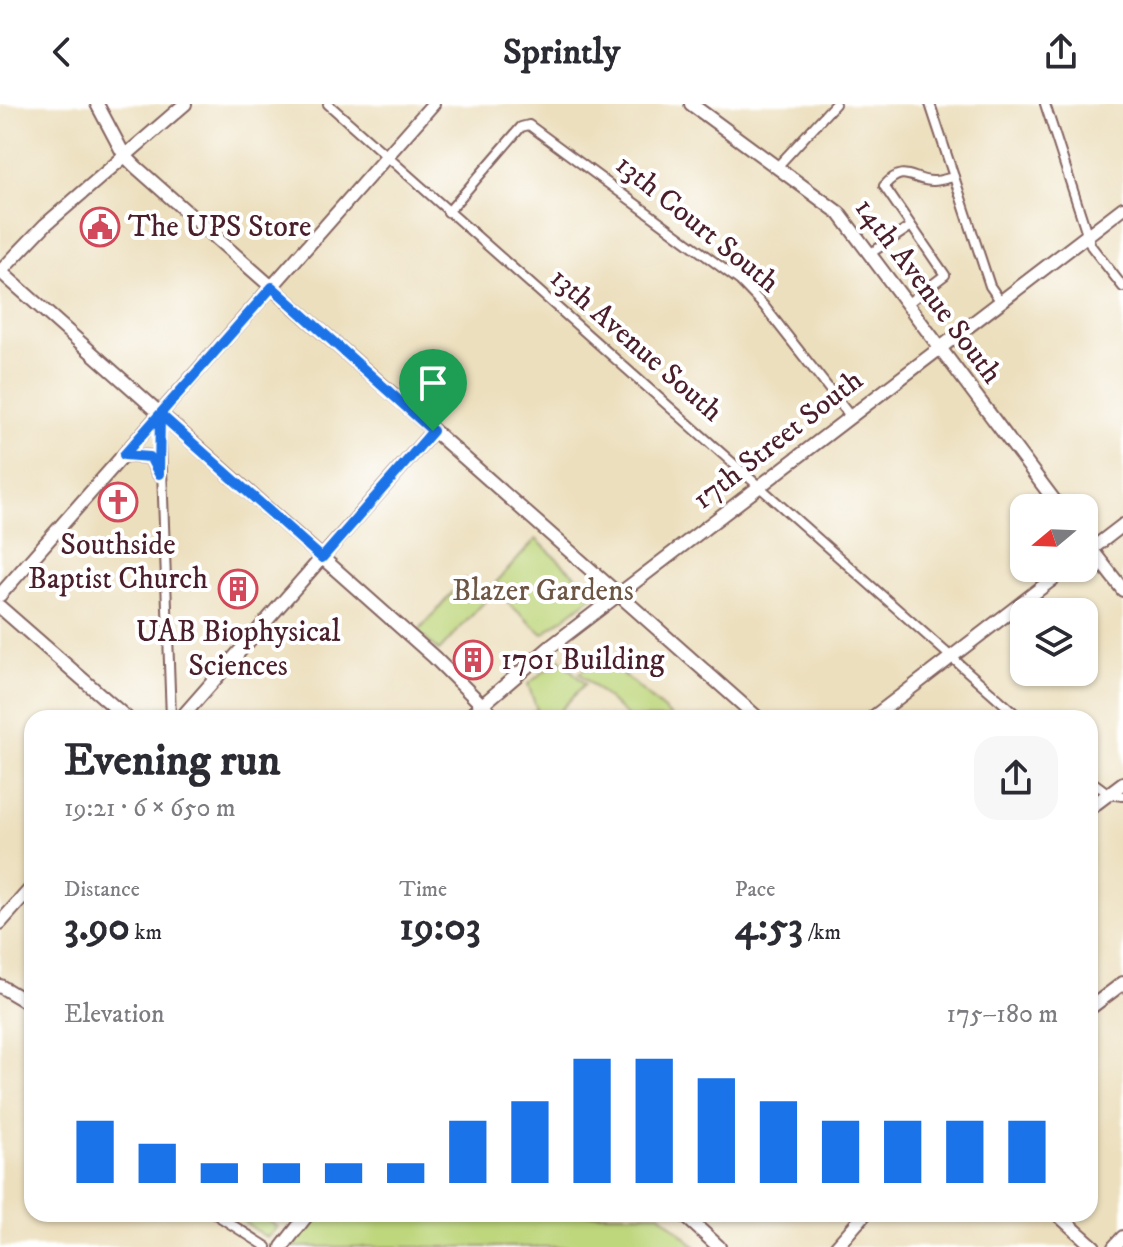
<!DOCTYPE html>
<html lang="en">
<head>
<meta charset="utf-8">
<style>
	body { margin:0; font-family:"IM FELL DW Pica",serif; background:#f7f7f7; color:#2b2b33; height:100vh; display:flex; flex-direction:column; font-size:30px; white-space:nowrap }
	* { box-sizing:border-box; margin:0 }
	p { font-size:26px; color:#7c7c81 }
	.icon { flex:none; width:44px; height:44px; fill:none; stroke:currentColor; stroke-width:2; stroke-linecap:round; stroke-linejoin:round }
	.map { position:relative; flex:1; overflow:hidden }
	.side { position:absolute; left:24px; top:606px; width:1074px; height:512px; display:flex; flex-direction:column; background:#fff; border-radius:24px; box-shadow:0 2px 6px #0004 }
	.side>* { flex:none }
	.needle { width:52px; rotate:251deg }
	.controls { position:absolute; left:1010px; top:390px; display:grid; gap:16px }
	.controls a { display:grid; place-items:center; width:88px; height:88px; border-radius:16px; background:#fff; box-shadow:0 2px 6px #0004; font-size:40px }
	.pin { position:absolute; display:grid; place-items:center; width:68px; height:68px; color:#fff; margin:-82px -34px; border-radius:50% 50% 50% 0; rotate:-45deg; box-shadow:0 0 8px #0007 }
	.pin .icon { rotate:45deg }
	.round { display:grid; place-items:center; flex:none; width:84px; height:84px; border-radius:24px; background:#f7f7f7 }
	.summary { display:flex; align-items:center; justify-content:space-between; height:136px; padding:0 40px }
	h1 { font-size:44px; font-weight:800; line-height:60px }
	.stats { display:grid; grid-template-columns:repeat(3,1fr); gap:12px; height:136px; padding:8px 40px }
	.stats div { display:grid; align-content:center }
	.stats b { font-size:40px; font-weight:800 }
	.stats small { font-size:22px; font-weight:400 }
	.stats p { font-size:22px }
	.chart { height:224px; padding:16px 40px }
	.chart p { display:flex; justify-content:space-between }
	.chart svg { width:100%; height:144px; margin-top:8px; stroke:#1a73e8; stroke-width:6 }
	header { display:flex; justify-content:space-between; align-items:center; height:104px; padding:0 40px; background:#fff; font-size:36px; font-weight:800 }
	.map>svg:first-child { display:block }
</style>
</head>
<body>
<header><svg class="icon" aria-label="back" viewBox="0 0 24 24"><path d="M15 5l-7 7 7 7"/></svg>Sprintly<svg class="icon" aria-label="share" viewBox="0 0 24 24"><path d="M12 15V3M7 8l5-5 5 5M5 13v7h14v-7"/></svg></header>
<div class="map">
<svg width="1123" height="1143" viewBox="0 0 1123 1143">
	<rect width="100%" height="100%" fill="#fff"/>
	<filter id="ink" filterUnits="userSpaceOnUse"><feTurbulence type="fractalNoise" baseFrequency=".0125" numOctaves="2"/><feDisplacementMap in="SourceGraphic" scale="16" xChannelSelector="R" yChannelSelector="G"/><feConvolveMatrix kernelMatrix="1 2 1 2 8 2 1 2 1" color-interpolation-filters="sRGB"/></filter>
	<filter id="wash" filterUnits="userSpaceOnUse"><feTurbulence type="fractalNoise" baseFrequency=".006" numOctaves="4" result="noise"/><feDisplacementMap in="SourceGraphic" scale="32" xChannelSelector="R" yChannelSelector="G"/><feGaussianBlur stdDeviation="1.8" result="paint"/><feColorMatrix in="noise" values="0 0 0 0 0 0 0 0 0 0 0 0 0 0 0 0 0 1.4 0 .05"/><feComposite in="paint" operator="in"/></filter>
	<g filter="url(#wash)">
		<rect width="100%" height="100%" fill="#ecdfbd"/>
		<g fill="#bed67b" stroke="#847a53" stroke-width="2">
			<path d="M536,435L595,490L543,530L491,484Z"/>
			<path d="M464,475L487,495L439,547L418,528Z"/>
			<path d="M604,553L673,614H629L579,569Z"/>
			<path d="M560,555L585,580L553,614H519L537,606L528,580Z"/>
			<path d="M233,1110H261L277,1123L267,1134Z"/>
			<path d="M316,1110H660L696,1143H290Z"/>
		</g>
	</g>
	<g filter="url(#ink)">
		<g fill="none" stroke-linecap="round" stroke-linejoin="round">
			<defs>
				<g id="street">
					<path d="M328,0L1020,614"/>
					<path d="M930,0L990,182L1001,198"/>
					<path d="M1045,0L1091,142L1123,183"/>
					<path d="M777,63L835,0"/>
					<path d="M448,108L521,23L529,21L740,177L764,202L851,313"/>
					<path d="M871,149L910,123"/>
					<path d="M908,199L945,171L884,82C905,58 912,78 934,77C940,77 948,74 954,73"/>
					<path d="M160,310L171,614"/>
					<path d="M1090,676L1109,690L1123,692"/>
					<path d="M215,1110L267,1143"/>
				</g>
				<g id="secondary">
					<path d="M97,0L124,51L136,63L758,614"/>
					<path d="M691,0L839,109L1060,404"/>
					<path d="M0,168L45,121L185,0"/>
					<path d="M1,168L434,553L495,614"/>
					<path d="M124,351L150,353L159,370"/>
					<path d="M1084,436L1123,486"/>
					<path d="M1084,451L1123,421"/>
					<path d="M0,491L433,0"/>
					<path d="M0,503L127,614"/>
					<path d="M181,614L433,327"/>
					<path d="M467,614L550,543L1123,104"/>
					<path d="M872,614L1067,464"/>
					<path d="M1090,704L1123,679"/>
					<path d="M0,819L32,783"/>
					<path d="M0,882L32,901"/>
					<path d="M1090,904L1123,879"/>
					<path d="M683,1110L719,1143"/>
					<path d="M1057,1110L1094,1143"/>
					<path d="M282,1143L308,1110"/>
					<path d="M836,1143L865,1110"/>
					<path d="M1114,1143L1123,1133"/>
				</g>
			</defs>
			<use href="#street" stroke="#83625e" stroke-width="12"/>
			<use href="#secondary" stroke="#83625e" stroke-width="16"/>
			<use href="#street" stroke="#fff" stroke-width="8"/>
			<use href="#secondary" stroke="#fff" stroke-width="12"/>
		</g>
	</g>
	<g fill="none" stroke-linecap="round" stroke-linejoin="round" filter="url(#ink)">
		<defs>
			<path id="route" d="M433,327L272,183L160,310L159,370L150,353L124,351L160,310L322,454L433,327"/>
		</defs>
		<use href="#route" stroke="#fff" stroke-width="16"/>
		<use href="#route" stroke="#1a73e8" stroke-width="10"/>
	</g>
	<defs>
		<symbol id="civic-ring" viewBox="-11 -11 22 22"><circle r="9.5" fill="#fff" stroke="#d1495b" stroke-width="1.5"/><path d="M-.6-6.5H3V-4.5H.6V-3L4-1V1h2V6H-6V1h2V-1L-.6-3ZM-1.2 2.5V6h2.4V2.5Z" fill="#d1495b"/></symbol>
		<symbol id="church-ring" viewBox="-11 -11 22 22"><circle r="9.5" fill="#fff" stroke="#d1495b" stroke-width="1.5"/><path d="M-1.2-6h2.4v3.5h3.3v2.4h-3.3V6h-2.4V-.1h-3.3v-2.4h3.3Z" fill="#d1495b"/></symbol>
		<symbol id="building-ring" viewBox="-11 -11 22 22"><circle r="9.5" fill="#fff" stroke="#d1495b" stroke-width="1.5"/><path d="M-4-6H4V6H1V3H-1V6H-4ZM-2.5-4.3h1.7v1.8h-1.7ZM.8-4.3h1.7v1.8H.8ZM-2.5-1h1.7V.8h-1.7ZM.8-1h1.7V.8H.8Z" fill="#d1495b"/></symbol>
	</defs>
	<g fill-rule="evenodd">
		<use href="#civic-ring" x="78" y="101" width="44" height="44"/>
		<use href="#church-ring" x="96" y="376" width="44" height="44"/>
		<use href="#building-ring" x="216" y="463" width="44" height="44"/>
		<use href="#building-ring" x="451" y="534" width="44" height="44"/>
	</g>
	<g text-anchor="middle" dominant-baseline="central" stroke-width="8" stroke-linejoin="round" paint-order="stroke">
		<g font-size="30" fill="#4a1f2b" stroke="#fff">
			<text transform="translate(697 120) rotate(39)">13th Court South</text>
			<text transform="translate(928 187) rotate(53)">14th Avenue South</text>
			<text transform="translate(636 241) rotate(41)">13th Avenue South</text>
			<text transform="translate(778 336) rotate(-38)">17th Street South</text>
		</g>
		<g font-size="30" fill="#4a1f2b" stroke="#fff" text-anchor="start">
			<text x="128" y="123">The UPS Store</text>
			<text x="118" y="441" text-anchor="middle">Southside<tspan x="118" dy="34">Baptist Church</tspan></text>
			<text x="238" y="528" text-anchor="middle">UAB Biophysical<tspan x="238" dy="34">Sciences</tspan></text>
			<text x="501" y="556">1701 Building</text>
		</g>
		<g font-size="30" fill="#6d5643" stroke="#fff">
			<text x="543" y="487">Blazer Gardens</text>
		</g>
	</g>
</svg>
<div class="controls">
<a><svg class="needle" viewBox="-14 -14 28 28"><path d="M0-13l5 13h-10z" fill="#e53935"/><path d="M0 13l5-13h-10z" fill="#7c7c81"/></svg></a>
<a><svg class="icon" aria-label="layers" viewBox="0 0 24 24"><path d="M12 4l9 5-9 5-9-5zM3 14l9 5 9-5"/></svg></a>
</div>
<div class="pin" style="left:433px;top:327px;background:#1e9e55"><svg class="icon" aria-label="arrive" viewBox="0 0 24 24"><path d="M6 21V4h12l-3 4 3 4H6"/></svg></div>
<section class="side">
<div class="summary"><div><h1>Evening run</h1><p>19:21 · 6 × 650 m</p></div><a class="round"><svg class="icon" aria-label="share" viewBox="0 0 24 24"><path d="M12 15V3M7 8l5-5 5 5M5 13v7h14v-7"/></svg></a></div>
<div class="stats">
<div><p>Distance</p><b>3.90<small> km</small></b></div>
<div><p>Time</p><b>19:03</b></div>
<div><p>Pace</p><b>4:53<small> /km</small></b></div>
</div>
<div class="chart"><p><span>Elevation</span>175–180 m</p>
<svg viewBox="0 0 160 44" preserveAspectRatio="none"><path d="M5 44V25M15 44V32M25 44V38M35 44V38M45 44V38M55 44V38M65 44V25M75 44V19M85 44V6M95 44V6M105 44V12M115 44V19M125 44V25M135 44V25M145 44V25M155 44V25"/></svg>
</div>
</section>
</div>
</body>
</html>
